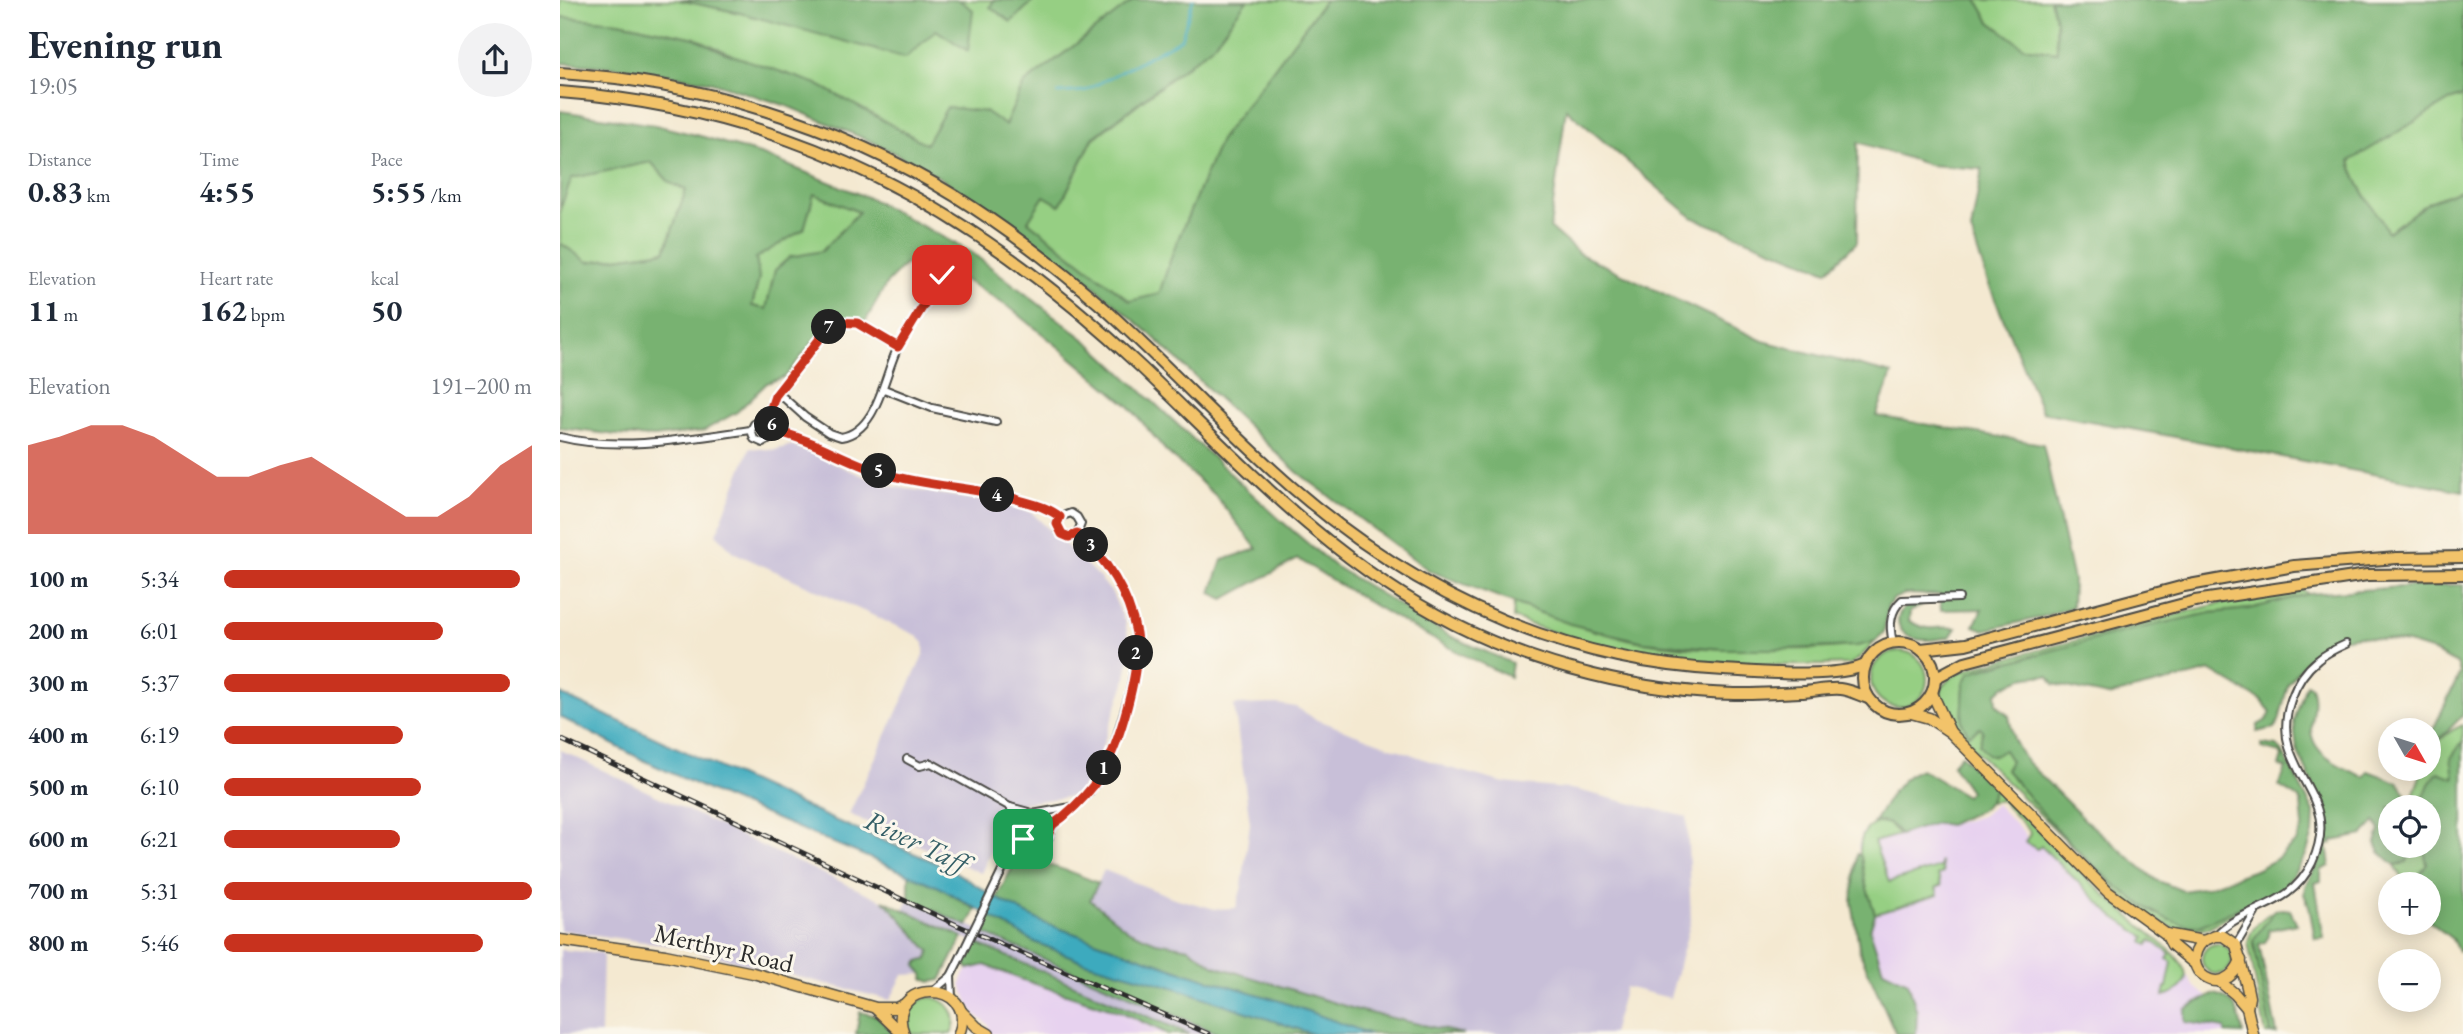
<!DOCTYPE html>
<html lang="en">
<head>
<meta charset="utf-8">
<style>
	body { margin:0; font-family:"EB Garamond",serif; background:#f2f2f3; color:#1f2937; height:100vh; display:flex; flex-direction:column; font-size:26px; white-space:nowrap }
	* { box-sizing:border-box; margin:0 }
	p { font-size:23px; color:#747a83 }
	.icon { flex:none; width:38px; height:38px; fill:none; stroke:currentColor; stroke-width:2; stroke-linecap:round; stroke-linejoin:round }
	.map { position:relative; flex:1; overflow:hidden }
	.side { display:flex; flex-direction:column; background:#fff; width:560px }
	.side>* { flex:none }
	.needle { width:46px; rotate:129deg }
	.controls { position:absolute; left:1818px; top:718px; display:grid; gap:14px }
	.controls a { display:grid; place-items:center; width:63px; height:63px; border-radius:50%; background:#fff; box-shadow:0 4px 18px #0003; font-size:35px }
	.pin { position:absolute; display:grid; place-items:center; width:60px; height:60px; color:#fff; margin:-30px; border-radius:14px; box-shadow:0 4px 10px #0006 }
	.km { position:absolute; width:35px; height:35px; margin:-18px; border-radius:50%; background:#222; color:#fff; font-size:19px; line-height:35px; text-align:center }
	.round { display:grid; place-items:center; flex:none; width:74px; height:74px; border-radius:37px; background:#f2f2f3 }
	.head { display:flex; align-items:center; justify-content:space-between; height:119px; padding:0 28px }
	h1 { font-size:38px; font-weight:700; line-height:52px }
	.figures { display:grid; grid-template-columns:repeat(3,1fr); gap:10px; height:119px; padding:7px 28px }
	.figures div { display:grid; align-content:center }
	.figures b { font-size:30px; font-weight:700 }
	.figures small { font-size:19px; font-weight:400 }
	.figures p { font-size:19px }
	.chart { height:196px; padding:14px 28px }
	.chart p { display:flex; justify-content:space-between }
	.chart svg { width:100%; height:126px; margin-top:7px; fill:#c8321e; opacity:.7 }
	ul { padding:0 28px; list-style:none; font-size:23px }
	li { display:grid; grid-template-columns:112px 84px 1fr; align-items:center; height:52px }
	li i { height:18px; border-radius:9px; background:#c8321e }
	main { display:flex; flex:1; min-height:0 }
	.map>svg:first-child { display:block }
</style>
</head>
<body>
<main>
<section class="side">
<div class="head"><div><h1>Evening run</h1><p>19:05</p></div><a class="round"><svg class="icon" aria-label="share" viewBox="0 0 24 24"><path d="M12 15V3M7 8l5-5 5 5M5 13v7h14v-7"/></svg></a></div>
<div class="figures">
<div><p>Distance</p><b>0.83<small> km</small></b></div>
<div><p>Time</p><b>4:55</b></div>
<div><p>Pace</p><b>5:55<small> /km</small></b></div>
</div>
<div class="figures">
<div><p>Elevation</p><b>11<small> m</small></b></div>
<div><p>Heart rate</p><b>162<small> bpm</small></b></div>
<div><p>kcal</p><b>50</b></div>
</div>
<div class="chart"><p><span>Elevation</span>191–200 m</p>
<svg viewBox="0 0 160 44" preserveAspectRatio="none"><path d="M0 44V13L10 10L20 6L30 6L40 10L50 17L60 24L70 24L80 20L90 17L100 24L110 31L120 38L130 38L140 31L150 20L160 13V44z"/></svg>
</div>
<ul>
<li><b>100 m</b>5:34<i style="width:96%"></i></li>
<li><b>200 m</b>6:01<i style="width:71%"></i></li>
<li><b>300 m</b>5:37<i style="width:93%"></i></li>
<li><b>400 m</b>6:19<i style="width:58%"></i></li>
<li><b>500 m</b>6:10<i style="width:64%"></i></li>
<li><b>600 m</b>6:21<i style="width:57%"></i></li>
<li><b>700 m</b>5:31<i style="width:100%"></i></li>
<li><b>800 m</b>5:46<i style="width:84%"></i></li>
</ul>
</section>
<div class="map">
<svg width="1903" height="1034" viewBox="0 0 1903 1034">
	<rect width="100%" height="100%" fill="#fbf7ec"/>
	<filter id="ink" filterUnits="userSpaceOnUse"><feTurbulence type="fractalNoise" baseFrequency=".0143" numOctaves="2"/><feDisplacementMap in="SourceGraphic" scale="14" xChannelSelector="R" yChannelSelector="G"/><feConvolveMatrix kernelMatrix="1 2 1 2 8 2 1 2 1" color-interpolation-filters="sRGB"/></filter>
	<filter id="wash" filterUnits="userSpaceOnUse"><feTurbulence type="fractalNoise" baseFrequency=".00686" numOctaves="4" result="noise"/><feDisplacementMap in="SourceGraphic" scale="28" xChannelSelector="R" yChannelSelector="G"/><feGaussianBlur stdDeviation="1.57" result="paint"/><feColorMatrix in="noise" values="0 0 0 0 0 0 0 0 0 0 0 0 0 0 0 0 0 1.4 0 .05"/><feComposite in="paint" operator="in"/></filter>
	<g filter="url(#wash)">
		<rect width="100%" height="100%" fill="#f4e9d1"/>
		<g fill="#e7d2ef">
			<path d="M1436,804L1465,833L1467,839L1477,849L1481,845L1553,916L1613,955L1635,987L1647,997L1655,994L1671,1000L1677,1009L1683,1034H1356L1357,1012L1323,970L1310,930L1298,846L1302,833L1313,823L1339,835L1376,823L1389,825L1421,816Z"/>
			<path d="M425,965L463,980L562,1012L608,1034H427L429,1025L415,1014L408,1003L401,985L403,977L408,969Z"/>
		</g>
		<g fill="#c8bfd8">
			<path d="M232,445L324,485L425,501L471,512L540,578L552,593L565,622L571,649L565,683L533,772L516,796L462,803L446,821L421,873L289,814L364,654V643L356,635L175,553L156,534L190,448L215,450Z"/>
			<path d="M717,704L736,707L757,720L886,767L944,783L1017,790L1127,817L1131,921L1110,998L1065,987L1052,1034H903L801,1011L654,966L629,948L596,942L569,931L530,900L544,870L614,898L655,909L676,908L682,886L690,823L674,705Z"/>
			<path d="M0,750L230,859L344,910L349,899L659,1034H629L398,935L363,974L343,975L330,1000L120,947L0,930Z"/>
			<path d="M0,950L43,953L41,1034H0Z"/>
		</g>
		<g fill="#96cf83" stroke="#607d57" stroke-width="2">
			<path d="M0,0H119L180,13L376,30L407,50L413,10L399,0H434L430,7L451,22L474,0H574L464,84L445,126L366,145L343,131L135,38L59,22L0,17Z"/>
			<path d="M687,0H765L660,140L614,249L599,295L570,301L468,221L484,196L500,205L533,139L652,46Z"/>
			<path d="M1417,0H1490L1496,20L1497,52L1464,47L1430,22Z"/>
			<path d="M1903,96V189L1869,202L1828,232C1815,208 1796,187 1790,160L1889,101Z"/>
			<path d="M91,162L110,183L126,190L105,251L28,262L0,243V209L12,178Z"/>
			<path d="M254,194L299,212L262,252L230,257L215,270L206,309L192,306L199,279L196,258L244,229Z"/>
			<path d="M1743,590L1748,594L1689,609L1650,613L1459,660L1431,665L1411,672L1404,683L1402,723L1409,735L1420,728L1424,732L1422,734L1444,750L1451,761L1446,770C1478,808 1510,845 1547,878C1563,891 1579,902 1595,914L1718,890L1725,887L1645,929L1625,931L1624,933L1584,914L1565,899L1405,740C1380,706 1363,684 1413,667L1658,604Z"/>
			<path d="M954,603C996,619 1039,635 1083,642C1124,649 1166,649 1207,649C1243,650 1280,649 1315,642L1298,659L1290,664C1172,669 1064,661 953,618Z"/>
			<circle cx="1339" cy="679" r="28"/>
			<path d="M1903,725V741C1894,751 1894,765 1895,778L1885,776L1862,807H1849L1863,768H1869C1869,746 1884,733 1903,725Z"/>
			<path d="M1435,787C1485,837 1533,887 1588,932C1600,942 1620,956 1625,971C1629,986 1615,993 1603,996L1605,987H1607L1612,962L1607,959L1610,954L1591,940L1588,945L1583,942L1585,937L1553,916L1481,846L1477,849L1465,842L1470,834L1469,830L1441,800L1430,802Z"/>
			<path d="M1322,822L1329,824L1339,835L1314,842L1329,882L1380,867V861L1383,873L1378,875L1381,886L1376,888L1378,895L1315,914C1307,888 1282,828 1322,822Z"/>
			<path d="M1852,845H1863L1867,864L1853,884H1846L1835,865L1842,864L1850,856Z"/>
			<path d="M1715,910L1693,940L1711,1034H1706L1688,942C1691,927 1703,917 1715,910Z"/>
			<circle cx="1657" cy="959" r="15"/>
			<path d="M368,997C388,998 401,1015 391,1034H351C343,1017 350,1003 368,997Z"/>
		</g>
		<g fill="#78b271" stroke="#526e4e" stroke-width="2" fill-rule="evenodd">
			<path d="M119,0H399L413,10L408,51L376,30L346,58L180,13Z"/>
			<path d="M434,0H474L451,22L430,7Z"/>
			<path d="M574,0H687L652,46L533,138L500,205L484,196L468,221L570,301L599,294L614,249L660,140L765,0H1417L1430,22L1464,47L1497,52L1496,20L1490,0H1903V96L1889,101L1790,161C1796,187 1815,208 1828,232L1869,202L1903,189V491L1482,412L1427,280L1411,231L1422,169L1369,165L1298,142L1297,242L1267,271L1133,218L1006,109L990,228L1020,254L1203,341L1332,374L1316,416L1483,444L1513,580L1512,607L1479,618L1424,630L1414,626L1422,609L1381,610L1380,595L1345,594L1335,598L1328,605L1324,632L1315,642L1297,646L1229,649H1163L1084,642L1010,624L870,571L737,472L588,332L510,266L379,177L317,144L227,106L152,82L66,68L0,63V17L59,22L135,38L163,52L257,84L366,144L387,107L426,112L445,125L464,84Z"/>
			<path d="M0,111L95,125L144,137L203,155L311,199L411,252L532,345L718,518L773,565L890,636L952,663L950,677C876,644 807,602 738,559L664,599L651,593L662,560L697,549L655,495L606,451L569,406L495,344L453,310L412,284L375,265L345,264L327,283L305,322L291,318L271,319L225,377L207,383L177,412L143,431L94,437L57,435L0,428V243L28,262L105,251L126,190L110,183L91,162L12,178L0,209ZM254,194L299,212L262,251L230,257L215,270L206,309L192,306L199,278L196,258L244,229Z"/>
			<path d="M1868,585H1903V715L1872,747L1869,745V738L1900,673L1897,664L1870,650L1848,643L1799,636L1778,639L1753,653L1728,684L1719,721L1714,728L1697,732L1698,725L1707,720L1711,712L1702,701L1651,671L1548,696L1494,684L1489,676C1467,674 1453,680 1436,693L1437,704L1449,716L1454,740L1465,760L1525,820L1596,880L1623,891L1647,887L1698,869L1715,860L1736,842L1743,826L1741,803L1738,798L1719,786L1726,768L1719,766L1722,756L1720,753L1701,748V744L1717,746L1722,751L1754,812L1753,834L1745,857L1725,887L1640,926C1580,930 1482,814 1446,770L1451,761L1444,750L1434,756L1427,754L1419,744L1423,731L1420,728L1409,735L1402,723L1404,683L1410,672L1571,630L1650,613L1689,609L1748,594Z"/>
			<path d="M1358,603L1361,606L1350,611L1349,621C1373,634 1374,625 1396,628L1390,637C1380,639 1366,642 1356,639C1332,634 1332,605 1358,603Z"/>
			<path d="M1746,684L1751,686C1756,699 1752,712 1751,725C1749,755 1782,767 1804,777L1808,771L1838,782L1846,794L1840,807H1830V845H1852L1847,862L1835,865L1820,852L1816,843L1820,830L1815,822L1803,835L1772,841V844L1767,845L1770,866L1761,870V881L1755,883L1764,938L1755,939L1749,906L1744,894L1745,886L1763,853L1767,833V814L1737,750L1735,734L1734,721Z"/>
			<path d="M1903,741V949L1898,951L1892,939L1869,921V884H1853L1867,864L1863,845H1869V807H1862L1861,804L1869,784L1878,772L1894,778L1891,758Z"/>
			<path d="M1401,755L1435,787C1425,818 1413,810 1389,825L1376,823L1339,835C1334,824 1324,821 1313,823C1327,803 1336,778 1361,769L1406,796L1410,791L1392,765Z"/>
			<path d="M1297,854L1301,856L1305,882L1315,914L1310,930L1323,970L1348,982L1357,1012L1356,1034H1336L1300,953L1292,902Z"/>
			<path d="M456,861C484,861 512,872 538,883L530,900L569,931L596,942L629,948L655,966L801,1011L903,1034H810L720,1001L620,971L484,923L436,898Z"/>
			<path d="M349,874L379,887L416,910L408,926L349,899Z"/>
			<path d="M323,900L403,937L381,980L371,982L364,979L363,974L356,966L359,961L367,960L370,951C353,934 340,916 323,900Z"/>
			<path d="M1723,909L1730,910L1737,924L1708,930L1709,936L1705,942L1699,944L1717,1034H1711L1693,940L1715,910Z"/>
			<path d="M429,916L475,942L525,962L613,987L753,1034H659L421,932Z"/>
			<path d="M416,943L629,1034H608L562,1012L463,980L425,965L408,969L406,965Z"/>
			<path d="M1655,994C1677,999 1679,1014 1683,1034L1665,1033V1028L1625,1022V1010L1640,1001Z"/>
			<path d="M300,1012L317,1016L335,1034H296Z"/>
		</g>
		<path fill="#3eaabe" stroke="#346a74" stroke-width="2" d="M0,694L274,820L389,868L436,898L484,923L620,971L720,1001L810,1034H753L613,987L525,962L475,942L379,887L161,796L83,760L0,717Z"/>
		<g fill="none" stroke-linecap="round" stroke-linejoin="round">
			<path stroke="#3eaabe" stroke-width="2.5" d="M498,93L525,91L621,39L633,0"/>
		</g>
	</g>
	<g filter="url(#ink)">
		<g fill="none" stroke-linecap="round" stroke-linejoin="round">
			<defs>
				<g id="minor">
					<path d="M324,389L372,408L436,422"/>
					<path d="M215,396L224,398L245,417L269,433L281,437C319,431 324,372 339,345C352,321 368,298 382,275"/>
					<path d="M207,420L215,396L273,322L297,323L338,347"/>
					<path d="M191,430L194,439L203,443L212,438L215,431"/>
					<path d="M191,430L194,424L204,419L213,425L215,431"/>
					<path d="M215,431C255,440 290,464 330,475C371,487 415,487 456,499C472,504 488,507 500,517"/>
					<path d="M0,437C58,452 133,438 191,430"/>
					<path d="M500,517L511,513L517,517L521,524L517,534"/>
					<path d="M500,517L497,525L500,533L509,537L517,534"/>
					<path d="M1333,642C1329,627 1330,611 1342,600L1399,598"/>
					<path d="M347,759L360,766L371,763L450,807L472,813"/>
					<path d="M450,807L459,827"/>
					<path d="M449,856L471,844L485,841L489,837L491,827L529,793L542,774L552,752L570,692L576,660V634L569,610L560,587L543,560L531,545L517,534"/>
					<path d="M444,867L461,834V823L467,815L511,807"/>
					<path d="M1656,935C1688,903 1729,910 1752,863C1776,810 1743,791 1729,747C1720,717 1734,679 1758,660C1766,653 1777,648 1786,644"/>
					<path d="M1676,945L1695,913"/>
					<path d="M391,976L392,998"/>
					<path d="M373,991L391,976L398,962"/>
				</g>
				<g id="primary">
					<path d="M1372,693L1390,732"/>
					<path d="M1351,713L1369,718L1390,732L1548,892L1606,934L1612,945L1635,964"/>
					<path d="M1606,934L1643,941L1655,936H1663L1676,945L1687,987L1689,997L1687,1008L1693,1034"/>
					<path d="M0,940L105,955L193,973L316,1008H336L345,1004"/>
					<path d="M1643,941C1616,969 1663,1004 1681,960"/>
					<path d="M1659,981L1675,994L1687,1008"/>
					<path d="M316,1009L342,1034"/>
					<path d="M401,1011L417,1027L429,1034"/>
					<path d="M344,1034C322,978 420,978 399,1034"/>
				</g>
				<g id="trunk">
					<path d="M0,73C138,81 278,124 395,196C448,229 497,267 544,308C609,366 667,431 733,488C856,594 1000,662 1164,670C1198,672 1276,679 1305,665"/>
					<path d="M0,92C236,110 413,208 582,368C682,463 769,560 894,624C979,667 1080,692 1175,694C1198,694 1220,693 1243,692C1255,691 1268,688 1280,689C1290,690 1299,695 1308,698"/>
					<circle cx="1339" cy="678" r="36"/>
					<path d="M1361,649L1406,644L1624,586L1734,566L1837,558L1903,557"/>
					<path d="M1375,678L1405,662L1635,601L1807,575L1903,574"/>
				</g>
			</defs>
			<use href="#minor" stroke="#494844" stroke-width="10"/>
			<use href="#primary" stroke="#494844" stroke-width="13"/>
			<use href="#trunk" stroke="#494844" stroke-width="14"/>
			<use href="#minor" stroke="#fff" stroke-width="6"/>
			<use href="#primary" stroke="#f2c36a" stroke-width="10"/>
			<use href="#trunk" stroke="#f2c36a" stroke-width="10"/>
			<defs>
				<path id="rail" d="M0,739L397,925L649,1034"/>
			</defs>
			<use href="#rail" stroke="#2b2b2b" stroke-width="5"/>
			<use href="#rail" stroke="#fbf7ec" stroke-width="2.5" stroke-dasharray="8" stroke-linecap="butt"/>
			<defs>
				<path id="minor-bridge" d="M398,962L444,867"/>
			</defs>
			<use href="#minor-bridge" stroke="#494844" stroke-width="10" stroke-linecap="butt"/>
			<use href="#minor-bridge" stroke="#fff" stroke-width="6"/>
		</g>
	</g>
	<g fill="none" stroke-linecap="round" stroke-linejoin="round" filter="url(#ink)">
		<defs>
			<path id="route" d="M382,275L338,347L297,323L273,322L215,396L207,420L212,425L215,431C255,440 290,464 330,475C371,487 415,487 456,499C472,504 488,507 500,517L497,524L502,534L509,537L517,534C546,557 569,595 576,633C582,668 559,746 540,776C530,792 518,804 504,816C501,819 494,823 492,826C487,835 489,841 476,844L463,839"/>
		</defs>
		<use href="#route" stroke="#fff" stroke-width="14"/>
		<use href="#route" stroke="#c8321e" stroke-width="9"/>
	</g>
	<g text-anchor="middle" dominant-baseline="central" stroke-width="6" stroke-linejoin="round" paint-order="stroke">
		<g font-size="26" fill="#2b2b2b" stroke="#fbf7ec">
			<text transform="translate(164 948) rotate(13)">Merthyr Road</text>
		</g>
		<g font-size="28" font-style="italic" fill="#335e66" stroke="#fbf7ec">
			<text transform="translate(357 841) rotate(25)">River Taff</text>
		</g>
	</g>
</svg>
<div class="controls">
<a><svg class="needle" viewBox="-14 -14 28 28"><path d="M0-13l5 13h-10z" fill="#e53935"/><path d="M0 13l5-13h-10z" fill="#747a83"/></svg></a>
<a><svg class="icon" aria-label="locate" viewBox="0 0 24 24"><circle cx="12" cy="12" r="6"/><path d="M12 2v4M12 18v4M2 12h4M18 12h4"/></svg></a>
<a>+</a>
<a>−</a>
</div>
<div class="pin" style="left:463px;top:839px;background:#1e9e55"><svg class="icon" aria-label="arrive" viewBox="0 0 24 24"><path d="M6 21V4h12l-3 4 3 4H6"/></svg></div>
<div class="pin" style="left:382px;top:275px;background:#d93025"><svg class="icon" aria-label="check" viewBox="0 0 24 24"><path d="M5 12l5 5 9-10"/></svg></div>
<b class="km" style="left:544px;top:768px">1</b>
<b class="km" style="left:576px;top:653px">2</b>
<b class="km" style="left:531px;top:545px">3</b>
<b class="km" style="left:437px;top:495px">4</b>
<b class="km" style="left:319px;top:471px">5</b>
<b class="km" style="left:212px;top:424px">6</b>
<b class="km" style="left:269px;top:327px">7</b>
</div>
</main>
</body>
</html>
